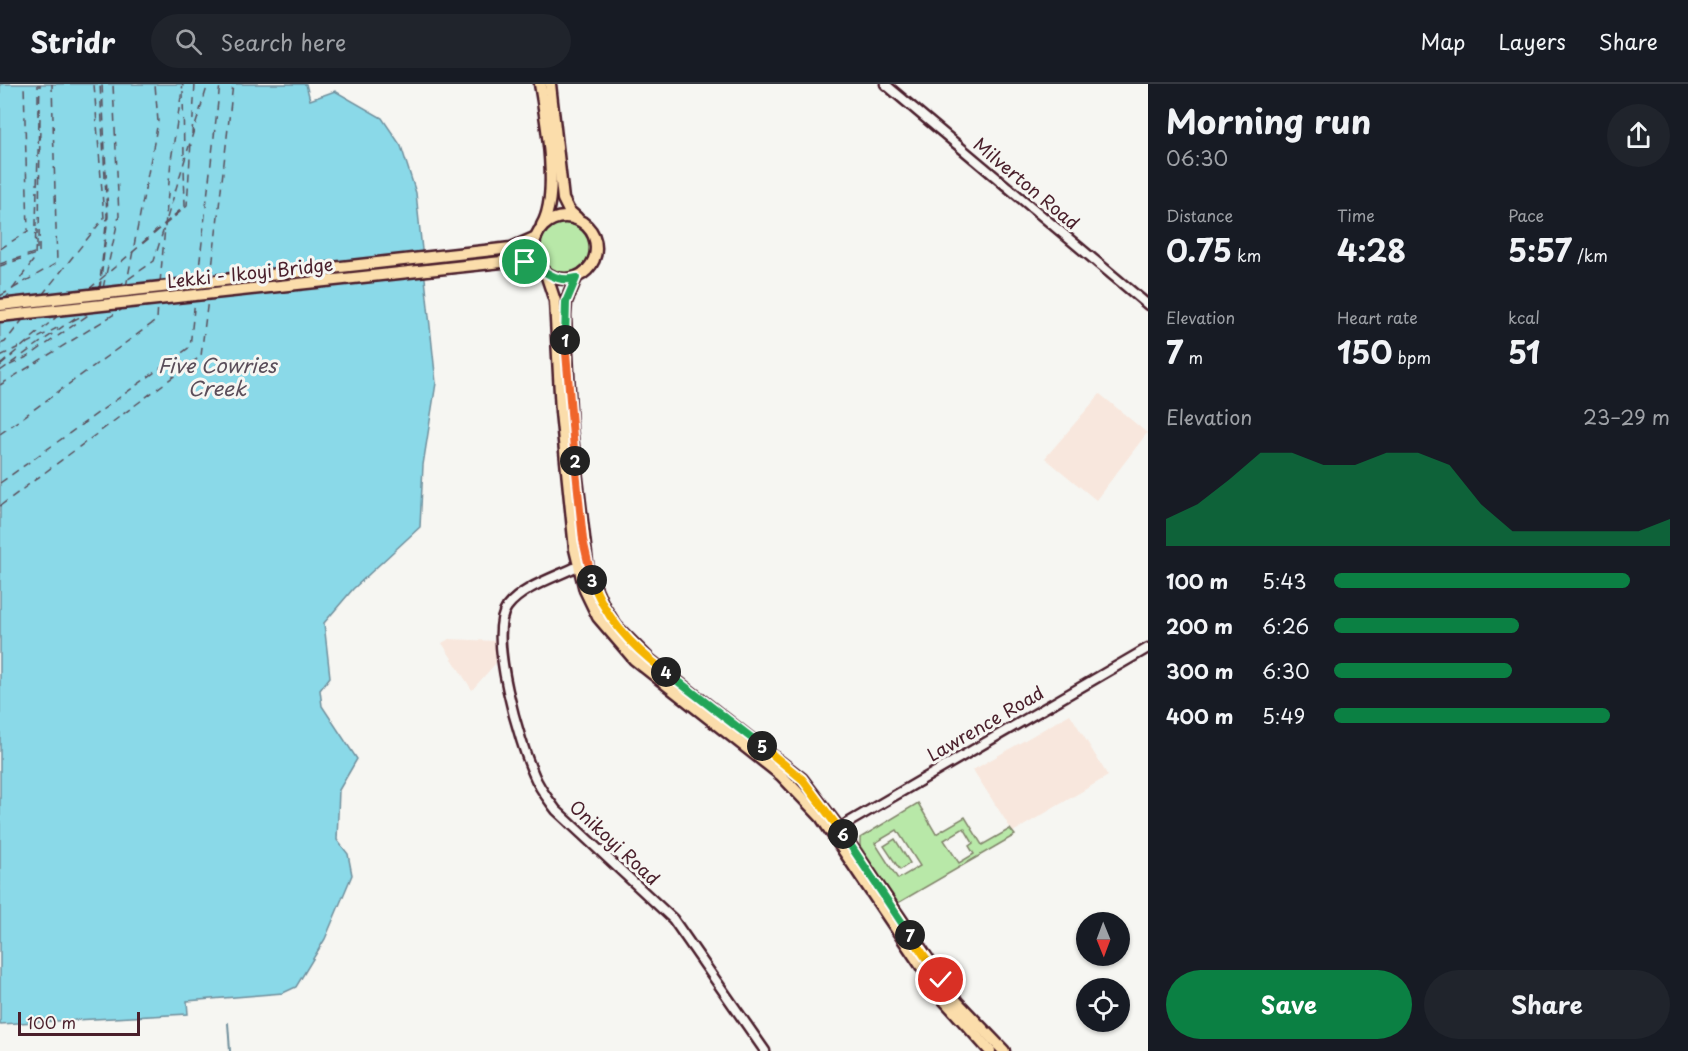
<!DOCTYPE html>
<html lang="en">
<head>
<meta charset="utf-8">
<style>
	body { margin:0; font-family:"Playpen Sans",sans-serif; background:#20242c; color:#f1f3f6; height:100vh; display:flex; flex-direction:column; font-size:22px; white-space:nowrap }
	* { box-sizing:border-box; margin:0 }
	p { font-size:20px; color:#9ea1a6 }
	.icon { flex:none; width:33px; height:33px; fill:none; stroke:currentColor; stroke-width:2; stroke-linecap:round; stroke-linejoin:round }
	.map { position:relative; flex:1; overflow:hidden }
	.drawer { display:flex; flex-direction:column; background:#171b24; width:540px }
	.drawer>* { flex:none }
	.needle { width:39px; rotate:179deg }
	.controls { position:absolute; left:1076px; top:828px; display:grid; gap:12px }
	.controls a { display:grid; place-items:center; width:54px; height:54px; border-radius:50%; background:#171b24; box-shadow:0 2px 4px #0004; font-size:30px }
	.scale { position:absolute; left:18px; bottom:15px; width:122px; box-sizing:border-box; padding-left:6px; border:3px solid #4a1f2b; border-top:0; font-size:16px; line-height:21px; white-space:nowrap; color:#4a1f2b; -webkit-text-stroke:4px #f6f6f2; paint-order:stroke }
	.pin { position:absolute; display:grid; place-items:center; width:51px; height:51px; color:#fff; margin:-26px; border:3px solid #fff; border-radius:50%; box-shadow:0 2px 6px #0007 }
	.km { position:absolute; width:30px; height:30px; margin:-15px; border-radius:50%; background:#222; color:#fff; font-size:16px; line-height:30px; text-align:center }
	.round { display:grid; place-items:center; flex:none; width:63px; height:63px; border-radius:32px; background:#20242c }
	.summary { display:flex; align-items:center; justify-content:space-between; height:102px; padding:0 18px }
	h1 { font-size:33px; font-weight:700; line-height:45px }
	.metrics { display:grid; grid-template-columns:repeat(3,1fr); gap:9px; height:102px; padding:6px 18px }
	.metrics div { display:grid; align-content:center }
	.metrics b { font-size:30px; font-weight:700 }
	.metrics small { font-size:16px; font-weight:400 }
	.metrics p { font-size:16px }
	.chart { height:168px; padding:12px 18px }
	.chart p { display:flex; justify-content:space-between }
	.chart svg { width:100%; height:108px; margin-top:6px; fill:#0b8043; opacity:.7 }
	.button { display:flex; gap:12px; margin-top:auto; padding:12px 18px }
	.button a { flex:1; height:69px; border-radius:36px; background:#0b8043; color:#fff; font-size:24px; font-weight:700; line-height:69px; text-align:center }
	.button a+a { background:#20242c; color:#f1f3f6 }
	ul { padding:0 18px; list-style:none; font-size:20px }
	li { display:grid; grid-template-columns:96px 72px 1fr; align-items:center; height:45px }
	li i { height:15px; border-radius:8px; background:#0b8043 }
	header { display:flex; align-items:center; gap:36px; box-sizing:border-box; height:84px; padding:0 30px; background:#171b24; border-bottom:2px solid #363941 }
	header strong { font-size:28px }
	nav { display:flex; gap:33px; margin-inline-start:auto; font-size:21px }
	.search { width:420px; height:54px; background:#20242c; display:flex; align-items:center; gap:15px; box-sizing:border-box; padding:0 21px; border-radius:33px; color:#9ea1a6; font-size:22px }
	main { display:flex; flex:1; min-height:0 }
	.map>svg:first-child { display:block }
</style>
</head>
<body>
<header>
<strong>Stridr</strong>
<div class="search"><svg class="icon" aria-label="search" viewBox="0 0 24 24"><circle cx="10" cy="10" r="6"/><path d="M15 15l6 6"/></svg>Search here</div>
<nav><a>Map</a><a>Layers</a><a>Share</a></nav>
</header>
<main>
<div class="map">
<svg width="1148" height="967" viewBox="0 0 1148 967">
	<rect width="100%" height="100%" fill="#f6f6f2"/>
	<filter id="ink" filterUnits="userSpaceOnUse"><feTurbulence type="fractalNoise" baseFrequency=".0167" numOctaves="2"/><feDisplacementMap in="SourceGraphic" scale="12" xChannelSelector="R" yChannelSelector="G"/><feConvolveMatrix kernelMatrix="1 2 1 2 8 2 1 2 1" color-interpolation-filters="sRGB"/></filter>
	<g filter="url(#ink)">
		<g fill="#f8e7dd">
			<path d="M1100,310L1147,349L1096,416L1045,374Z"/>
			<path d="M449,555L495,557L496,579L472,606L442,559Z"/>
			<path d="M1070,630L1108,692L1013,748L973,686Z"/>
		</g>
		<g fill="#b8e8a8" stroke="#81846a" stroke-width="1.5" fill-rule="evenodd">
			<circle cx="565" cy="164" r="25"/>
			<path d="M918,719L936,750L965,733L982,761L1010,745L1015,751L898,819L860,762V754ZM964,744L973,759L969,762L974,770L959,779L944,756ZM897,746L920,782L898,795L875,759Z"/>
			<path d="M895,755L910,779L900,786L884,762Z"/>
		</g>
		<path fill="#8ad9e8" stroke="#708f9c" stroke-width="1.5" d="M0,0H306L310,16L335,7L382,34L401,62L416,109L436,299L423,381L420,443L353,505L324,539L330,593L320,606L322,622L357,675L339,706L337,756L348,770L352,791L325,855L296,903L283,909L187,917L188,930L0,940Z"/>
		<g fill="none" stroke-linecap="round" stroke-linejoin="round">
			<path stroke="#708f9c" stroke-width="2" d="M228,939L230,967"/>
			<g stroke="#5a4e5a" stroke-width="1.5" stroke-dasharray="8 6" stroke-linecap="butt">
				<path d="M183,7L184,74"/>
				<path d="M38,32V0"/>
				<path d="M192,50L195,0"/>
				<path d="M167,134L208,0"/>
				<path d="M142,159L185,122L184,82"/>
				<path d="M0,165L28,147L24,0"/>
				<path d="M0,180L37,168V145"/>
				<path d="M0,182L39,169L40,24"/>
				<path d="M198,193L220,0"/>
				<path d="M211,193L233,0"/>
				<path d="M160,199L171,76L183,0"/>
				<path d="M117,203L154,177L164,144"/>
				<path d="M126,203L158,38L155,0"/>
				<path d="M103,204L119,132L113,0"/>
				<path d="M89,205L187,122L191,58"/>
				<path d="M100,205L108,132L102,0"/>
				<path d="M99,206L107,132L100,0"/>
				<path d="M42,211L104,134L94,0"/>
				<path d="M0,212L57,179L52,0"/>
				<path d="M4,217L35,174L40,0"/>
				<path d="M72,237L92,227"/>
				<path d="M0,260L5,258L24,234"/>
				<path d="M26,260L59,243"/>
				<path d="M0,272L19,263"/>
				<path d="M0,281L60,230"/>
				<path d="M10,281L29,272L94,227"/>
				<path d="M0,282L13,271"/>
				<path d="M0,287L82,229"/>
				<path d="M0,301L121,226L122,222"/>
				<path d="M0,350L157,236L158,218"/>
				<path d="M0,399L190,263L195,215"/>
				<path d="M0,422L201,272L208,215"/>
			</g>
			<defs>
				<g id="minor">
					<path d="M885,0L1148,221"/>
					<path d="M578,482C556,493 522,503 507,523C487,551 520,660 534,691C539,704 548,715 556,726L673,835L765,967"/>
					<path d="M839,744L1148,564"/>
				</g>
				<g id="major">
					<path d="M540,0C546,35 560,111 542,141"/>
					<path d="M550,0L563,115L569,127L577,134"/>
					<circle cx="565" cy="164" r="31"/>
					<path d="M546,190L555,217L561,328L575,465L585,506L598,533L634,575L781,691L821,733L944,916L990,967"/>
					<path d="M576,194L566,218L565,232L571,344L588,487L604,523L616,542L651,577L802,695L839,744L957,918L1004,967"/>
					<path d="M0,221L511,164L536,153"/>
					<path d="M0,232L511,177L539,182"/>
				</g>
			</defs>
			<use href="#minor" stroke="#4a1f2b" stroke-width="13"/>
			<use href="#major" stroke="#4a1f2b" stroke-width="15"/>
			<use href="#minor" stroke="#f6f6f2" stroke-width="8"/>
			<use href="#major" stroke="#fbddab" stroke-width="10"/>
		</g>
	</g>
	<g fill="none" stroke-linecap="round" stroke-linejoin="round" filter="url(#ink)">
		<defs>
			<path id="split-1" d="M525,178C544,183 553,200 576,194L566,218L565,256"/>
			<path id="split-2" d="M565,256L575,377"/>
			<path id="split-3" d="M575,377L583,456L592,496"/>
			<path id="split-4" d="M592,496C605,535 633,564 666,588"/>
			<path id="split-5" d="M666,588L762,662"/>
			<path id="split-6" d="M762,662L802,695L843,750"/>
			<path id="split-7" d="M843,750L910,851"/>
			<path id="split-8" d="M910,851L941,896"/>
		</defs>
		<use href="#split-1" stroke="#fff" stroke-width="12"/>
		<use href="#split-2" stroke="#fff" stroke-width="12"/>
		<use href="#split-3" stroke="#fff" stroke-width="12"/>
		<use href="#split-4" stroke="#fff" stroke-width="12"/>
		<use href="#split-5" stroke="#fff" stroke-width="12"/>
		<use href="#split-6" stroke="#fff" stroke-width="12"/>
		<use href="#split-7" stroke="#fff" stroke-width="12"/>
		<use href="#split-8" stroke="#fff" stroke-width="12"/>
		<use href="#split-1" stroke="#22a559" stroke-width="8"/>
		<use href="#split-2" stroke="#f0652b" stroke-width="8"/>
		<use href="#split-3" stroke="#f0652b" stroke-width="8"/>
		<use href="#split-4" stroke="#f5b400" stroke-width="8"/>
		<use href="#split-5" stroke="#22a559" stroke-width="8"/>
		<use href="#split-6" stroke="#f5b400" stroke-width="8"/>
		<use href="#split-7" stroke="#22a559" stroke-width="8"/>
		<use href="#split-8" stroke="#f5b400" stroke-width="8"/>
	</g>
	<g text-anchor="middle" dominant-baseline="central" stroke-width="6" stroke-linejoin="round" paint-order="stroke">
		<g font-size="18" fill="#4a1f2b" stroke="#f6f6f2">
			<text transform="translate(1027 99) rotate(40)">Milverton Road</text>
			<text transform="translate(250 188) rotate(-6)">Lekki - Ikoyi Bridge</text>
			<text transform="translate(985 639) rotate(-30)">Lawrence Road</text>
			<text transform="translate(615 758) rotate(43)">Onikoyi Road</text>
		</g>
		<g font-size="20" font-style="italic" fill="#5a4e5a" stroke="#f6f6f2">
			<text x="217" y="281">Five Cowries<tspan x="217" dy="23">Creek</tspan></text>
		</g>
	</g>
</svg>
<div class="controls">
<a><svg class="needle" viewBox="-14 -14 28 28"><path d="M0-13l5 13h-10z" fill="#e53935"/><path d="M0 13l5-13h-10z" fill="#9ea1a6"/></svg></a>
<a><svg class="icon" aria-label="locate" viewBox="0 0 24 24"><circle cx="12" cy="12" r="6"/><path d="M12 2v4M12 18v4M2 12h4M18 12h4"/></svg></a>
</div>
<div class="scale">100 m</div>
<div class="pin" style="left:525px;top:178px;background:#1e9e55"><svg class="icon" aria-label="arrive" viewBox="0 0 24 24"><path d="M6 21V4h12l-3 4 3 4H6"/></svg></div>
<div class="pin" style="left:941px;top:896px;background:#d93025"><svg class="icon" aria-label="check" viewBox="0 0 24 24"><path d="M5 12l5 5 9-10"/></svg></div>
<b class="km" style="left:565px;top:256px">1</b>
<b class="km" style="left:575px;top:377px">2</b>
<b class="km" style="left:592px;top:496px">3</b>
<b class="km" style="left:666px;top:588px">4</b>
<b class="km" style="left:762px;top:662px">5</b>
<b class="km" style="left:843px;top:750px">6</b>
<b class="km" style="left:910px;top:851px">7</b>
</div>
<section class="drawer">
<div class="summary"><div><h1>Morning run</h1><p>06:30</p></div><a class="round"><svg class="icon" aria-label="share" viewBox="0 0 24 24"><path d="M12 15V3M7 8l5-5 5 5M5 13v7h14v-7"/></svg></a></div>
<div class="metrics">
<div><p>Distance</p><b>0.75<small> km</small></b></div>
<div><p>Time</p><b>4:28</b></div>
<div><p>Pace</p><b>5:57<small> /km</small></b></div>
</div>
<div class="metrics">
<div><p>Elevation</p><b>7<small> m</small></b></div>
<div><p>Heart rate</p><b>150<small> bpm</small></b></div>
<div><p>kcal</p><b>51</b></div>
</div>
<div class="chart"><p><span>Elevation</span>23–29 m</p>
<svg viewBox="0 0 160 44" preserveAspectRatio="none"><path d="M0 44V33L10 27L20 17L30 6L40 6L50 11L60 11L70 6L80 6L90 11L100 27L110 38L120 38L130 38L140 38L150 38L160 33V44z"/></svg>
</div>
<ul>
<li><b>100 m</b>5:43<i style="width:88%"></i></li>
<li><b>200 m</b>6:26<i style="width:55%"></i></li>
<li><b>300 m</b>6:30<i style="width:53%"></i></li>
<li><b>400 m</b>5:49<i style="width:82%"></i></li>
</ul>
<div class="button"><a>Save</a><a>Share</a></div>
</section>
</main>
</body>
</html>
